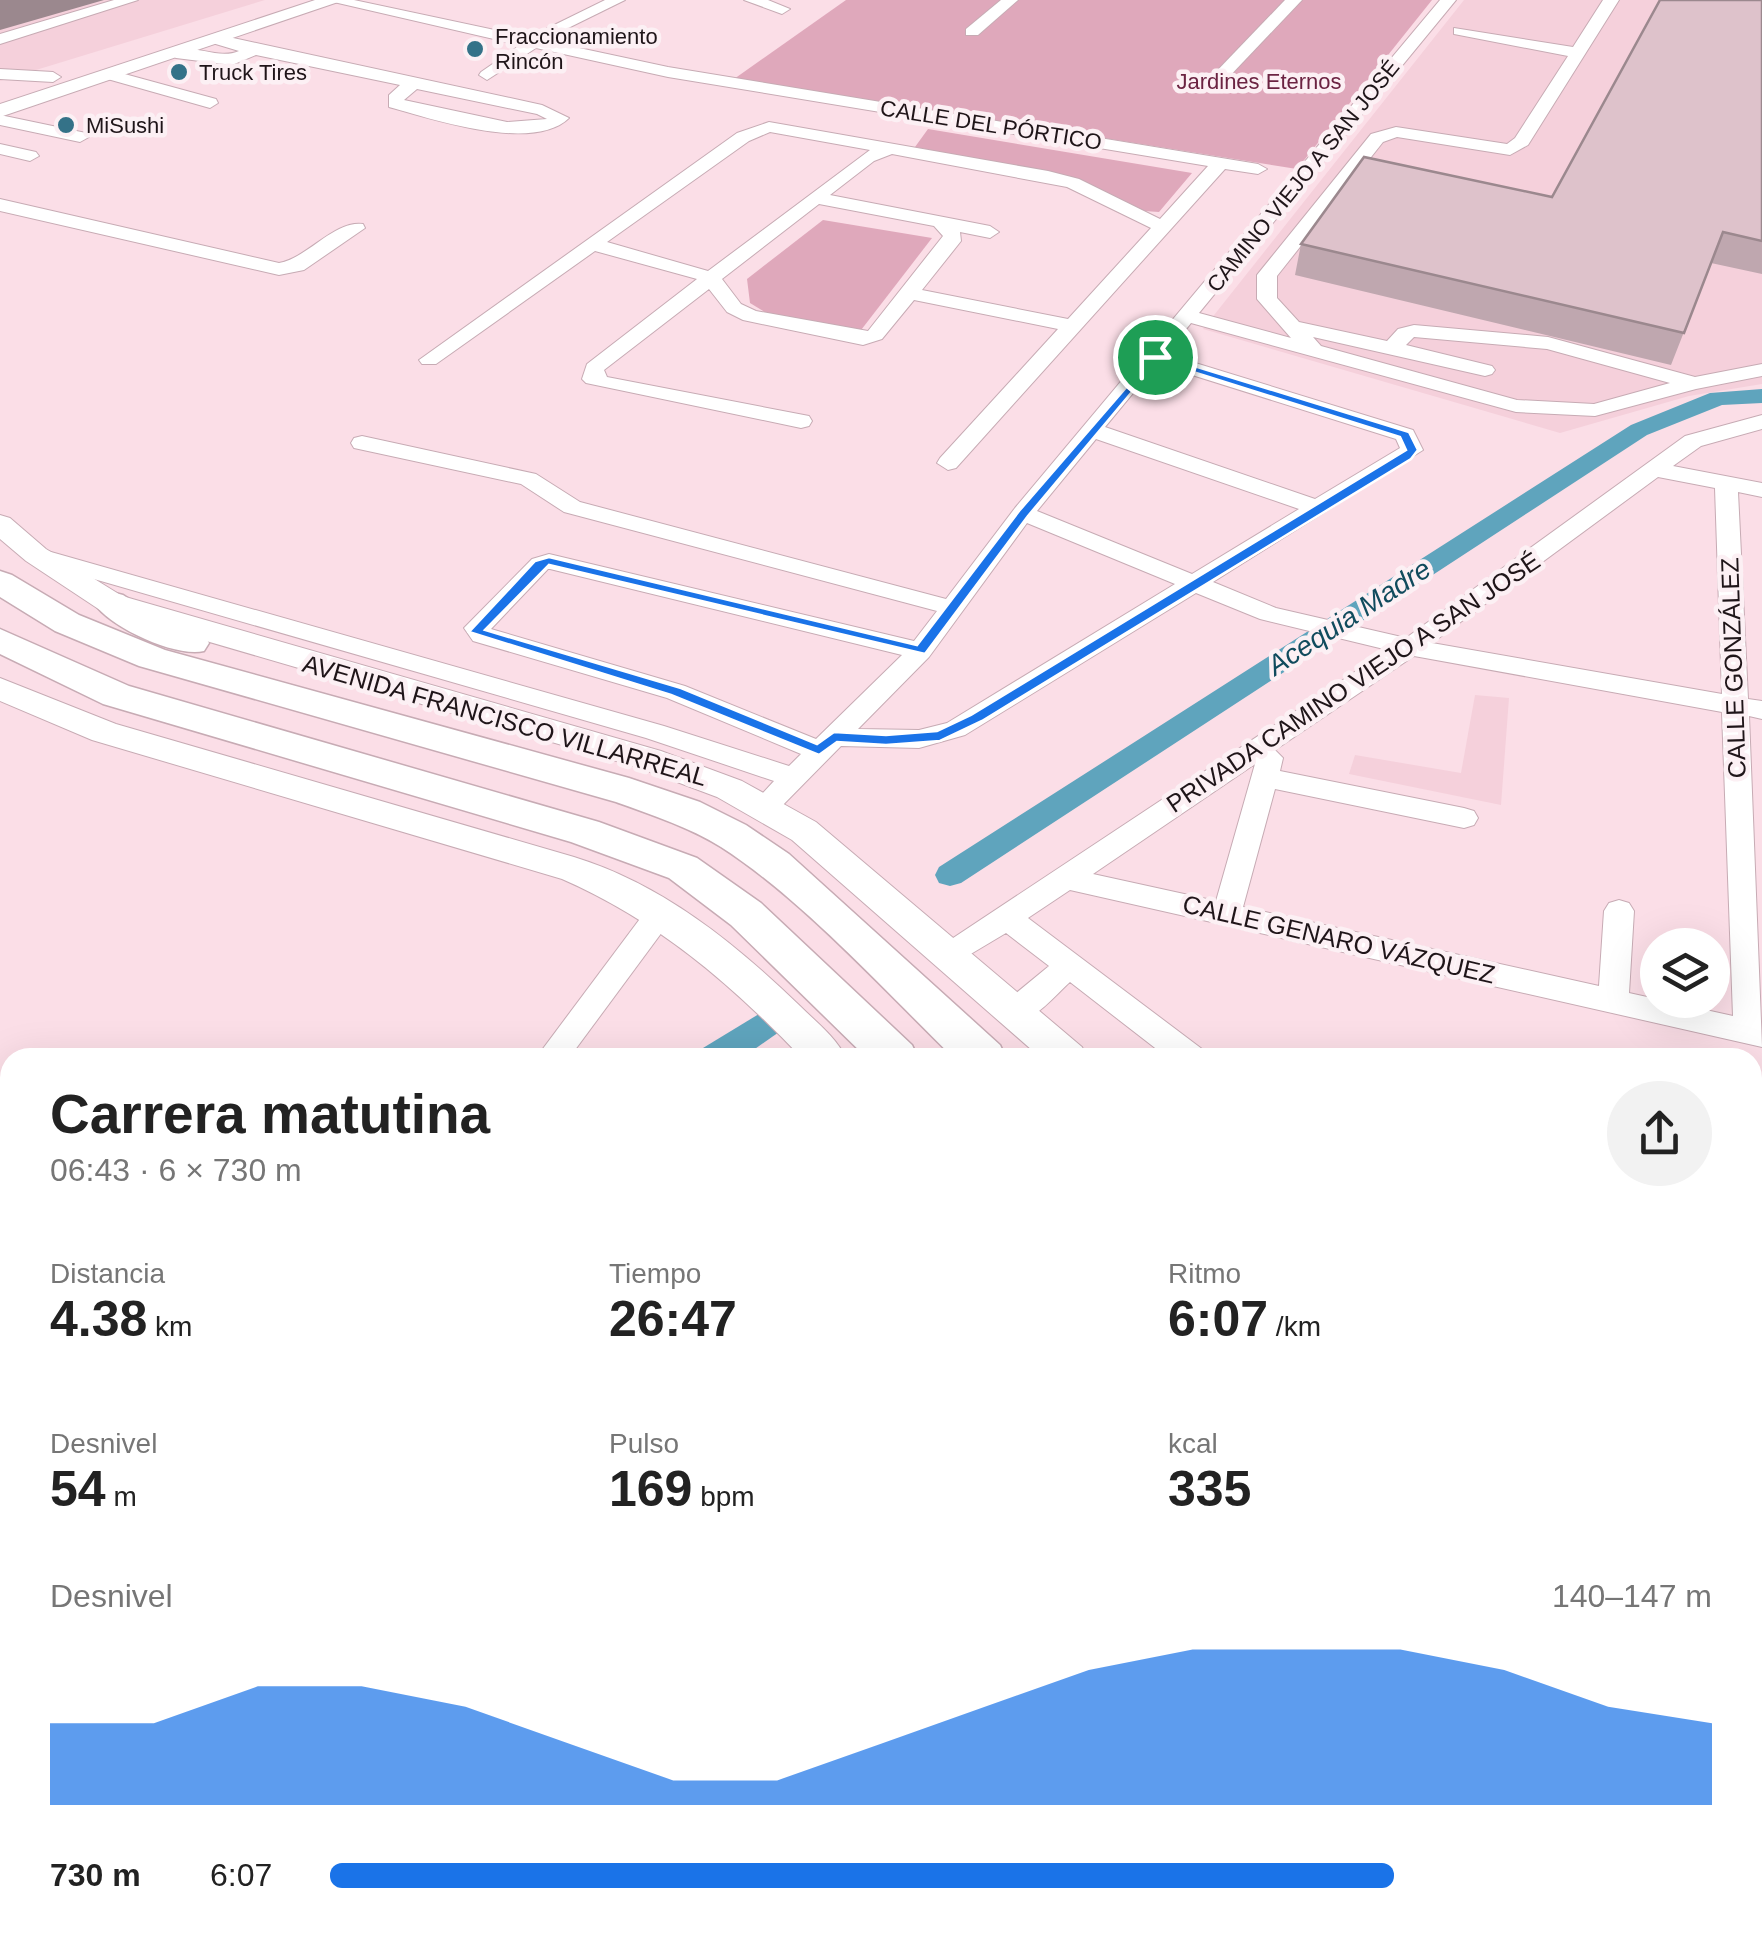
<!DOCTYPE html>
<html lang="es">
<head>
<meta charset="utf-8">
<style>
	body { margin:0; font-family:Helvetica,sans-serif; background:#f2f2f2; color:#222; height:100vh; display:flex; flex-direction:column; font-size:38px; white-space:nowrap }
	* { box-sizing:border-box; margin:0 }
	p { font-size:32px; color:#767676 }
	.icon { flex:none; width:55px; height:55px; fill:none; stroke:currentColor; stroke-width:2; stroke-linecap:round; stroke-linejoin:round }
	.map { position:relative; flex:1; overflow:hidden }
	.sheet { position:absolute; left:0px; top:1048px; width:1762px; height:888px; display:flex; flex-direction:column; background:#fff; border-radius:30px 30px 0 0; box-shadow:0 10px 40px #0002 }
	.sheet>* { flex:none }
	.controls { position:absolute; left:1640px; top:928px; display:grid; gap:20px }
	.controls a { display:grid; place-items:center; width:90px; height:90px; border-radius:50%; background:#fff; box-shadow:0 10px 40px #0002; font-size:50px }
	.pin { position:absolute; display:grid; place-items:center; width:85px; height:85px; color:#fff; margin:-42px; border:5px solid #fff; border-radius:50%; box-shadow:0 2px 10px #0007 }
	.round { display:grid; place-items:center; flex:none; width:105px; height:105px; border-radius:52px; background:#f2f2f2 }
	.overview { display:flex; align-items:center; justify-content:space-between; height:170px; padding:0 50px }
	h1 { font-size:55px; font-weight:600; line-height:75px }
	.figures { display:grid; grid-template-columns:repeat(3,1fr); gap:15px; height:170px; padding:10px 50px }
	.figures div { display:grid; align-content:center }
	.figures b { font-size:50px; font-weight:600 }
	.figures small { font-size:28px; font-weight:400 }
	.figures p { font-size:28px }
	.chart { height:280px; padding:20px 50px }
	.chart p { display:flex; justify-content:space-between }
	.chart svg { width:100%; height:180px; margin-top:10px; fill:#1a73e8; opacity:.7 }
	ul { padding:0 50px; list-style:none; font-size:32px }
	li { display:grid; grid-template-columns:160px 120px 1fr; align-items:center; height:75px }
	li i { height:25px; border-radius:12px; background:#1a73e8 }
	.map>svg:first-child { display:block }
</style>
</head>
<body>
<div class="map">
<svg width="1762" height="1933" viewBox="0 0 1762 1933">
	<rect width="100%" height="100%" fill="#fbdee7"/>
	<g fill="#f5d0db">
		<path d="M0,0H265L0,81Z"/>
		<path d="M1464,0H1762V384L1689,396L1560,433L1203,329Z"/>
		<path d="M1475,695L1509,698L1501,805L1349,774L1355,755L1461,773Z"/>
	</g>
	<g fill="#dfa8bb">
		<path d="M846,0H1432L1297,169L734,79Z"/>
		<path d="M928,129L1192,173L1159,212L1144,211L1075,178L915,147Z"/>
		<path d="M823,220L932,238L858,334L776,319L750,303L747,279Z"/>
	</g>
	<g fill="none" stroke-linecap="round" stroke-linejoin="round">
		<g fill="#5fa4bd" fill-rule="evenodd">
			<path d="M1762,389V403L1722,405L1647,435L961,883L950,886L939,883L935,875L939,867L1631,425L1710,393Z"/>
			<path d="M777,1003L789,1007L794,1016L789,1025L742,1058H698L703,1048Z"/>
			<path d="M10,1503V1547L0,1551V1508Z"/>
		</g>
		<defs>
			<g id="minor">
				<path d="M114,0H138L0,44V34Z"/>
				<path d="M325,0H354L668,67L1258,164L1267,169L1258,174L1225,169L956,468L948,470L937,463L940,458L1058,329L914,300L882,339L863,345L743,320L727,312L709,289L604,370L607,377L809,416L812,421L809,426L801,428L586,383L582,379L587,364L697,279L595,251L436,364H422L419,360L737,133L769,122L1048,171L1079,179L1160,219L1208,166L668,77L536,48L487,80L479,75L481,72L520,45ZM770,132L870,150L708,271L607,242L749,141ZM892,154L1067,187L1151,228L1068,319L922,290L961,241L960,232L990,238L999,232L990,226L830,195L874,161ZM819,204L934,226L943,236L868,331L756,311L741,304L722,279Z"/>
				<path d="M605,0H625L554,35L540,32Z"/>
				<path d="M744,0H768L790,9L782,14Z"/>
				<path d="M1001,0H1018L978,35H966V29Z"/>
				<path d="M1285,0H1302L1225,81H1213V75Z"/>
				<path d="M1440,0H1456L1199,313L1291,338L1257,299V275L1371,134L1396,127L1507,144L1515,138L1568,56L1454,34V28L1573,47L1603,0H1619L1528,145L1510,155L1397,137L1383,142L1277,276V298L1299,322L1387,341L1398,329L1414,325L1548,337L1695,377L1762,364V376L1696,389L1595,416L1516,412L1191,323L1166,354L1413,430L1423,450L1213,582L1276,608L1406,638L1685,436L1762,415V429L1701,446L1673,466L1762,483V497L1738,492L1748,699L1762,701V719L1749,716L1762,1047L1070,890L1028,918L1202,1049L1206,1058H1168L1070,982C1052,998 1029,1029 1004,1021L1000,1012L1004,1003L1049,966L1006,933L949,967L938,964L934,956L938,948L1388,650L1260,619L1196,593L965,735L919,748L841,746L776,812H756L752,805L774,781L646,738L28,560L24,555L28,550H44L664,726L789,766L801,754L667,698L473,641L464,628L532,559L549,554L914,641L937,611L564,512L521,484L354,448L351,443L354,438L362,436L536,474L580,502L946,599L1015,508ZM1313,337L1485,376L1492,374L1495,370L1492,366L1406,345L1414,337L1547,349L1670,383L1594,404L1517,400L1321,346ZM1157,364L1396,439L1400,448L1315,499L1105,427ZM1096,439L1299,509L1192,574L1037,511ZM1658,477L1715,488L1722,694L1432,643ZM1027,523L1175,584L947,723L919,730L858,729L929,657ZM548,569H550L902,655L816,739L685,686L491,629ZM1414,656L1722,712L1733,1016L1629,993L1634,911L1629,903L1619,900L1609,903L1604,911L1599,986L1243,907L1275,789L1464,828L1474,825L1478,818L1474,811L1464,808L1280,771L1283,758L1275,750ZM1255,764L1216,901L1093,874Z"/>
				<path d="M215,34L542,105L569,118C533,153 432,119 389,107V95L400,85L256,55L232,65L176,58L168,53C188,40 217,61 239,51L209,42L207,39ZM417,89L537,114L547,119L507,122L404,100Z"/>
				<path d="M0,69L53,72L61,77L53,82L0,79Z"/>
				<path d="M110,70L216,99L218,103L210,108L104,78V72Z"/>
				<path d="M0,115L86,133L89,137L80,142L0,125Z"/>
				<path d="M0,144L36,152L39,156L30,161L0,154Z"/>
				<path d="M0,199L279,263C308,258 334,220 363,224L365,228L304,270L279,275L0,211Z"/>
				<path d="M661,901L671,904L676,912L671,920L569,1058H536L651,904Z"/>
				<path d="M10,1443V1482L0,1486V1447Z"/>
				<path d="M10,1628V1671L0,1675V1632Z"/>
				<path d="M10,1828V1876L0,1880V1832Z"/>
				<path d="M228,1925H274L277,1933H231Z"/>
				<path d="M674,1925H720L723,1933H677Z"/>
			</g>
			<g id="major">
				<path d="M315,0H344L0,117V104Z"/>
				<path d="M0,515L10,518L46,549L122,596L661,751L742,781L816,822L1082,1047L1087,1058H1041L792,840L717,797L637,767L100,610L26,561L0,539Z"/>
				<path d="M0,678L116,724L574,857C662,884 735,943 800,1006C816,1022 836,1037 846,1058H802C730,983 658,921 562,879L92,740L0,701Z"/>
				<path d="M1752,1579L1762,1583V1635L1752,1631Z"/>
				<path d="M1752,1894L1762,1898V1933H1729L1725,1925H1752Z"/>
			</g>
			<g id="highway">
				<path d="M0,571L12,575L79,615L165,650L629,778L700,802L746,825L789,854L1000,1045L1006,1058H954C884,990 802,899 721,847C689,827 652,815 616,802L139,666L55,631L0,597Z"/>
				<path d="M111,592L123,595L155,616L204,635L209,643L204,651C176,658 109,627 94,603L99,595Z"/>
				<path d="M0,629L129,686L599,822L697,858L761,903L912,1045L918,1058H867L731,925L669,878L571,842L103,704L0,654Z"/>
				<path d="M1752,1664L1762,1668V1728L1752,1724Z"/>
				<path d="M1752,1761L1762,1765V1827L1752,1823Z"/>
			</g>
		</defs>
		<use href="#minor" stroke="#c7abb4" stroke-width="2"/>
		<use href="#major" stroke="#c7abb4" stroke-width="2"/>
		<use href="#highway" stroke="#c7abb4" stroke-width="3"/>
		<use href="#minor" fill="#fff" fill-rule="evenodd"/>
		<use href="#major" fill="#fff" fill-rule="evenodd"/>
		<use href="#highway" fill="#fff" fill-rule="evenodd"/>
	</g>
	<path fill="#bfa7af" d="M1762,0V274L1711,263L1671,365L1295,275L1301,244L1552,197Z"/>
	<path fill="#9b888e" d="M0,0H104L0,30Z"/>
	<path fill="#dec2cb" stroke="#9b888e" stroke-width="2.5" d="M1660,0H1762V241L1723,232L1684,333L1301,244L1364,157L1552,197Z"/>
	<path fill="#1a73e8" stroke="#fff" stroke-width="2.5" fill-rule="evenodd" d="M1155,354L1409,432L1418,450L1411,459L982,721L940,741L886,745L837,742L819,755L671,695L469,632L535,561L549,557L917,645L1019,511ZM1158,361L1400,437L1406,450L971,715L937,731L886,735L834,732L817,744L681,688L485,630L549,565L925,654L1028,516Z"/>
	<g fill="#347288" stroke="#fcf0f4" stroke-width="4">
		<circle cx="475" cy="49" r="10"/>
		<circle cx="179" cy="72" r="10"/>
		<circle cx="66" cy="125" r="10"/>
	</g>
	<g text-anchor="middle" dominant-baseline="central" stroke-width="9" stroke-linejoin="round" paint-order="stroke">
		<g font-size="22" fill="#1f1519" stroke="#fcf0f4" text-anchor="start">
			<text x="495" y="36">Fraccionamiento<tspan x="495" dy="25">Rincón</tspan></text>
			<text x="199" y="72">Truck Tires</text>
			<text x="86" y="125">MiSushi</text>
		</g>
		<g font-size="22" fill="#6b2342" stroke="#fcf0f4">
			<text x="1259" y="81">Jardines Eternos</text>
		</g>
		<g font-size="22" fill="#1f1519" stroke="#fcf0f4">
			<text transform="translate(991 125) rotate(9)">CALLE DEL PÓRTICO</text>
			<text transform="translate(1303 176) rotate(-51)">CAMINO VIEJO A SAN JOSÉ</text>
		</g>
		<g font-size="25" fill="#1f1519" stroke="#fcf0f4">
			<text transform="translate(1733 668) rotate(-92)">CALLE GONZÁLEZ</text>
			<text transform="translate(1353 682) rotate(-34)">PRIVADA CAMINO VIEJO A SAN JOSÉ</text>
			<text transform="translate(505 720) rotate(16)">AVENIDA FRANCISCO VILLARREAL</text>
			<text transform="translate(1339 939) rotate(13)">CALLE GENARO VÁZQUEZ</text>
		</g>
		<g font-size="28" font-style="italic" fill="#104b5d" stroke="#fcf0f4">
			<text transform="translate(1349 617) rotate(-33)">Acequia Madre</text>
		</g>
	</g>
</svg>
<div class="controls">
<a><svg class="icon" aria-label="layers" viewBox="0 0 24 24"><path d="M12 4l9 5-9 5-9-5zM3 14l9 5 9-5"/></svg></a>
</div>
<div class="pin" style="left:1155px;top:357px;background:#1e9e55"><svg class="icon" aria-label="arrive" viewBox="0 0 24 24"><path d="M6 21V4h12l-3 4 3 4H6"/></svg></div>
<section class="sheet">
<div class="overview"><div><h1>Carrera matutina</h1><p>06:43 · 6 × 730 m</p></div><a class="round"><svg class="icon" aria-label="share" viewBox="0 0 24 24"><path d="M12 15V3M7 8l5-5 5 5M5 13v7h14v-7"/></svg></a></div>
<div class="figures">
<div><p>Distancia</p><b>4.38<small> km</small></b></div>
<div><p>Tiempo</p><b>26:47</b></div>
<div><p>Ritmo</p><b>6:07<small> /km</small></b></div>
</div>
<div class="figures">
<div><p>Desnivel</p><b>54<small> m</small></b></div>
<div><p>Pulso</p><b>169<small> bpm</small></b></div>
<div><p>kcal</p><b>335</b></div>
</div>
<div class="chart"><p><span>Desnivel</span>140–147 m</p>
<svg viewBox="0 0 160 44" preserveAspectRatio="none"><path d="M0 44V24L10 24L20 15L30 15L40 20L50 29L60 38L70 38L80 29L90 20L100 11L110 6L120 6L130 6L140 11L150 20L160 24V44z"/></svg>
</div>
<ul>
<li><b>730 m</b>6:07<i style="width:77%"></i></li>
</ul>
</section>
</div>
</body>
</html>
